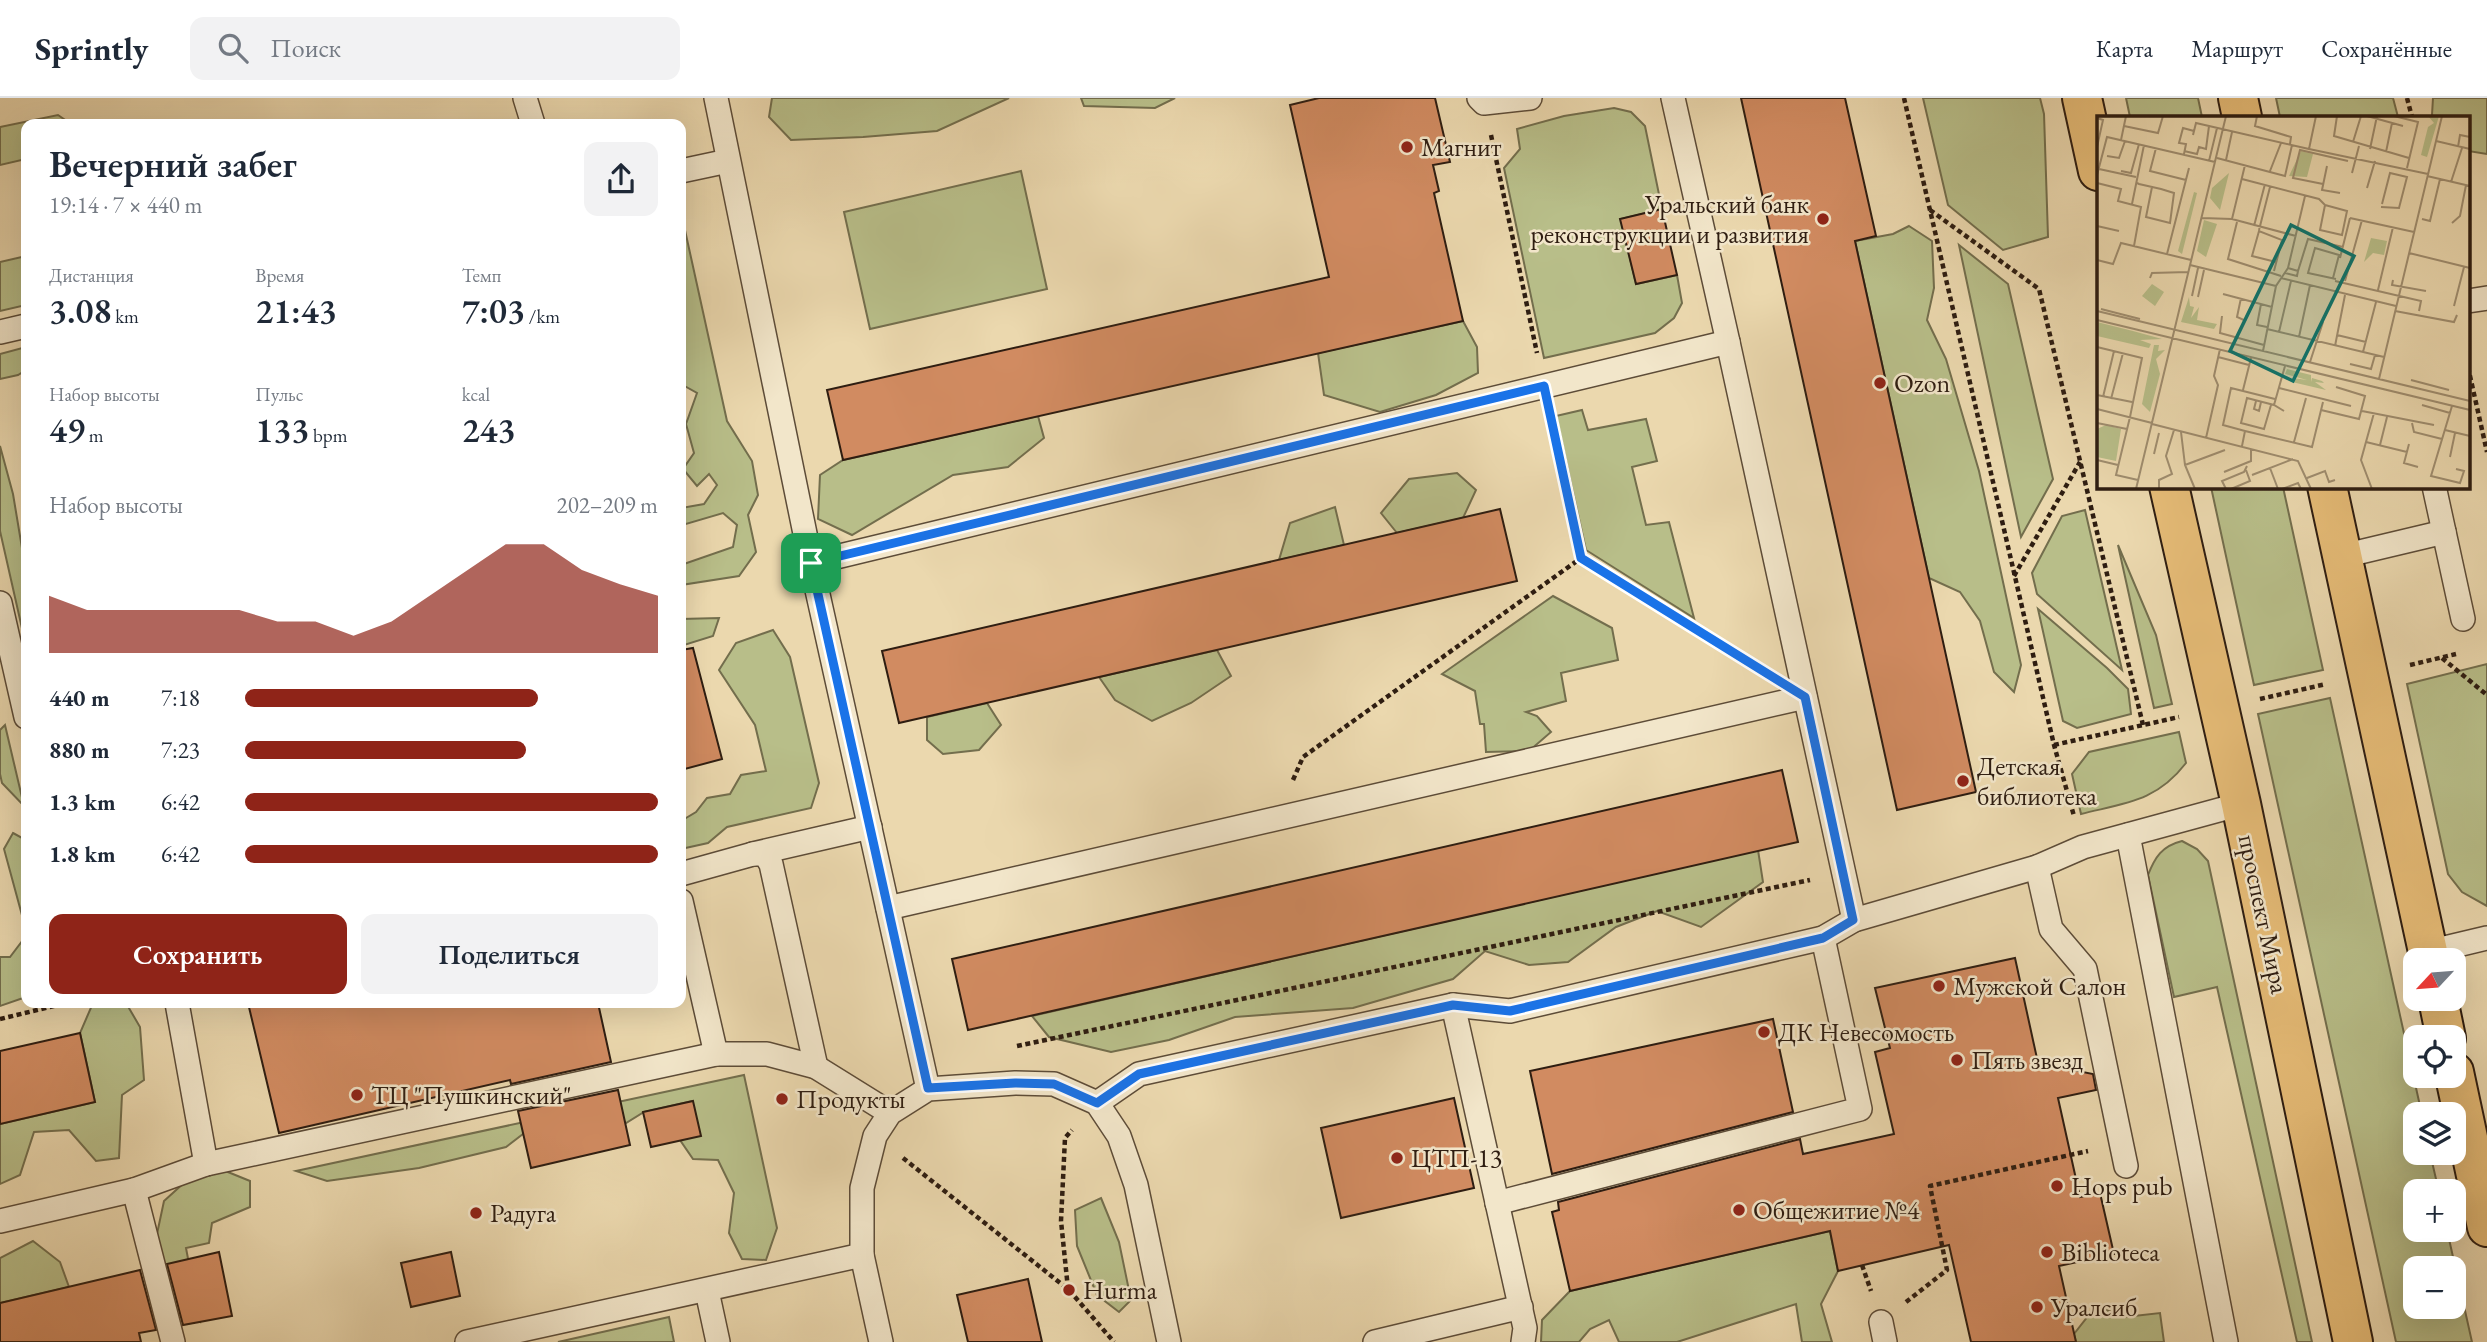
<!DOCTYPE html>
<html lang="ru">
<head>
<meta charset="utf-8">
<style>
	body { margin:0; font-family:"EB Garamond",serif; background:#f2f2f3; color:#1f2937; height:100vh; display:flex; flex-direction:column; font-size:26px; white-space:nowrap }
	* { box-sizing:border-box; margin:0 }
	p { font-size:23px; color:#747a83 }
	.icon { flex:none; width:38px; height:38px; fill:none; stroke:currentColor; stroke-width:2; stroke-linecap:round; stroke-linejoin:round }
	.map { position:relative; flex:1; overflow:hidden }
	.side { position:absolute; left:21px; top:21px; width:665px; height:889px; display:flex; flex-direction:column; background:#fff; border-radius:14px; box-shadow:0 7px 28px #0002 }
	.side>* { flex:none }
	.needle { width:46px; rotate:244deg }
	.fabs { position:absolute; left:2403px; top:850px; display:grid; gap:14px }
	.fabs a { display:grid; place-items:center; width:63px; height:63px; border-radius:14px; background:#fff; box-shadow:0 7px 28px #0002; font-size:35px }
	.pin { position:absolute; display:grid; place-items:center; width:60px; height:60px; color:#fff; margin:-30px; border-radius:14px; box-shadow:0 4px 10px #0006 }
	.round { display:grid; place-items:center; flex:none; width:74px; height:74px; border-radius:14px; background:#f2f2f3 }
	.head { display:flex; align-items:center; justify-content:space-between; height:119px; padding:0 28px }
	h1 { font-size:38px; font-weight:600; line-height:52px }
	.metrics { display:grid; grid-template-columns:repeat(3,1fr); gap:10px; height:119px; padding:7px 28px }
	.metrics div { display:grid; align-content:center }
	.metrics b { font-size:35px; font-weight:600 }
	.metrics small { font-size:19px; font-weight:400 }
	.metrics p { font-size:19px }
	.chart { height:196px; padding:14px 28px }
	.chart p { display:flex; justify-content:space-between }
	.chart svg { width:100%; height:126px; margin-top:7px; fill:#8f2418; opacity:.7 }
	.cta { display:flex; gap:14px; margin-top:auto; padding:14px 28px }
	.cta a { flex:1; height:80px; border-radius:14px; background:#8f2418; color:#fff; font-size:28px; font-weight:600; line-height:80px; text-align:center }
	.cta a+a { background:#f2f2f3; color:#1f2937 }
	ul { padding:0 28px; list-style:none; font-size:23px }
	li { display:grid; grid-template-columns:112px 84px 1fr; align-items:center; height:52px }
	li i { height:18px; border-radius:9px; background:#8f2418 }
	header { display:flex; align-items:center; gap:42px; box-sizing:border-box; height:98px; padding:0 35px; background:#fff; border-bottom:2px solid #e0e1e3 }
	header strong { font-size:33px }
	nav { display:flex; gap:38px; margin-inline-start:auto; font-size:24px }
	.search { width:490px; height:63px; background:#f2f2f3; display:flex; align-items:center; gap:18px; box-sizing:border-box; padding:0 24px; border-radius:14px; color:#747a83; font-size:26px }
	.map>svg:first-child { display:block }
</style>
</head>
<body>
<header>
<strong>Sprintly</strong>
<div class="search"><svg class="icon" aria-label="search" viewBox="0 0 24 24"><circle cx="10" cy="10" r="6"/><path d="M15 15l6 6"/></svg>Поиск</div>
<nav><a>Карта</a><a>Маршрут</a><a>Сохранённые</a></nav>
</header>
<div class="map">
<svg width="2487" height="1244" viewBox="0 0 2487 1244">
	<rect width="100%" height="100%" fill="#ebd8ae"/>
	<filter id="stains"><feTurbulence type="fractalNoise" baseFrequency=".00286" numOctaves="4"/><feColorMatrix values="0 0 0 0 .2 0 0 0 0 .09 0 0 0 0 .02 0 0 0 .5 -.17"/></filter>
	<radialGradient id="worn" r=".72"><stop offset=".6" stop-color="#630" stop-opacity="0"/><stop offset="1" stop-color="#630" stop-opacity=".3"/></radialGradient>
	<g fill="#b8be89" stroke="#736e4d" stroke-width="2" fill-rule="evenodd">
		<path d="M772,0H1009L937,33L863,39L791,42L769,19Z"/>
		<path d="M1081,0H1175L1155,10L1084,8Z"/>
		<path d="M1923,0H2040L2044,16L2048,139L2003,152L1948,107Z"/>
		<path d="M2126,0H2198L2202,19H2130Z"/>
		<path d="M2276,0H2393L2398,19H2280Z"/>
		<path d="M2433,0H2487V56L2468,53V19H2434L2432,17Z"/>
		<path d="M1614,10L1631,14L1645,28L1662,111L1621,121L1636,186L1677,177L1682,205L1674,220L1655,235L1544,260L1504,70L1520,51L1517,31L1564,18Z"/>
		<path d="M58,17L71,26H26V61L0,67V29Z"/>
		<path d="M1021,73L1047,191L870,231L844,114Z"/>
		<path d="M681,114L727,323L752,363L758,397L748,417L756,454L739,478L681,487V467L733,449L737,427L723,415L686,426L681,422V410L704,406L717,387L709,376L697,388L683,371L694,355L686,326L697,295L681,286Z"/>
		<path d="M1909,128L1932,143L1934,190L1927,222L1946,261L1979,373L2021,567L2014,594L1994,574L1980,523L1960,494L1929,480L1855,143L1893,136Z"/>
		<path d="M1959,147L2008,186L2053,381L2021,439Z"/>
		<path d="M26,158V207L0,213V164Z"/>
		<path d="M1463,223L1477,249L1478,275L1436,297L1380,314L1324,297L1318,255Z"/>
		<path d="M26,249V272L18,277L0,281V256Z"/>
		<path d="M1582,312L1588,332L1646,321L1657,363L1632,369L1646,427L1669,424L1694,520L1586,452L1556,318Z"/>
		<path d="M1038,318L1044,340L1008,369L953,377L852,437L818,421L820,377L843,362Z"/>
		<path d="M0,348L13,396L22,450L26,454V548L0,433Z"/>
		<path d="M1457,375L1476,392L1463,420L1397,435L1381,415L1409,381Z"/>
		<path d="M2211,389H2283L2323,572L2254,587Z"/>
		<path d="M1335,409L1344,447L1279,462L1290,425Z"/>
		<path d="M2085,412L2122,572L2037,496L2032,475L2062,418Z"/>
		<path d="M2118,447L2156,537L2172,606L2154,610Z"/>
		<path d="M1553,498L1612,530L1618,562L1561,575L1566,603L1526,614L1537,618L1551,634L1529,653L1486,654L1484,626H1480L1475,593L1442,576Z"/>
		<path d="M2038,511L2107,570L2128,591L2131,616L2077,630L2063,623Z"/>
		<path d="M719,520L713,538L681,548V521Z"/>
		<path d="M773,532L790,559L819,685L811,710L727,729L708,745L681,751V723L696,714L707,700L730,696L741,677L766,673L755,627L719,572L736,545Z"/>
		<path d="M1217,552L1231,578L1191,605L1152,623L1115,602L1099,579Z"/>
		<path d="M2487,566V808L2462,794L2448,776L2407,586Z"/>
		<path d="M2330,600L2422,1017H2415V1055H2430L2439,1094H2415V1132H2447L2472,1244H2396L2258,616ZM2415,1171H2454V1209H2415Z"/>
		<path d="M987,605L1001,627L979,652L943,656L927,642V619Z"/>
		<path d="M5,627L24,708L2,685L0,676V632Z"/>
		<path d="M2179,634L2186,665C2156,704 2125,705 2081,716L2072,676L2089,654Z"/>
		<path d="M13,735L26,742V832L4,751Z"/>
		<path d="M2182,743L2197,751L2208,763L2312,1244H2297L2217,889L2174,899L2148,777C2155,759 2162,748 2182,743Z"/>
		<path d="M1758,752L1763,784L1701,829L1657,813L1616,829L1568,864L1529,867L1485,853L1453,881L1353,910L1235,919L1169,942L1111,954L1049,939L1032,918Z"/>
		<path d="M26,838V899L0,908V859H10Z"/>
		<path d="M93,905H126L140,929L144,982L122,997L119,1060L96,1063L69,1032L34,1034L20,1077L0,1086V1026L95,1004L80,935Z"/>
		<path d="M744,977L777,1130L766,1162L742,1161L729,1135L734,1095L718,1062L693,1061L680,1042L692,1003L644,1014L610,1035L523,1036L506,1049L419,1070L327,1083L296,1073Z"/>
		<path d="M223,1072L250,1083V1109L212,1125L209,1145L186,1150L200,1224L169,1214L154,1150L164,1103L185,1084Z"/>
		<path d="M1101,1100L1119,1144L1131,1202L1119,1214L1097,1197L1077,1148L1075,1112Z"/>
		<path d="M1830,1133L1838,1173L1821,1206L1832,1244H1802L1796,1206L1677,1244H1619L1609,1222L1590,1231L1579,1244H1541L1542,1222L1570,1193Z"/>
		<path d="M33,1143L60,1164L69,1189L0,1205V1160Z"/>
		<path d="M2096,1208L2125,1219L2160,1215L2164,1244H2076L2074,1236Z"/>
		<path d="M669,1219L674,1244H558Z"/>
	</g>
	<g fill="#d18b61" stroke="#2e1d11" stroke-width="2">
		<path d="M1319,0H1435L1450,64L1433,67L1439,93L1434,95L1463,223L843,362L827,292L1329,179L1290,7Z"/>
		<path d="M1741,0H1845L1876,138L1855,143L1976,694L1897,712Z"/>
		<path d="M1662,111L1677,177L1636,186L1620,121Z"/>
		<path d="M1500,411L1517,483L899,625L882,553Z"/>
		<path d="M693,550L722,661L681,672V552Z"/>
		<path d="M1782,672L1798,744L968,932L952,861Z"/>
		<path d="M2015,860L2038,965L2093,976L2096,992L2058,1000L2080,1099L2100,1095L2114,1156L2059,1168L2076,1244H1971L1949,1147L1838,1173L1830,1133L1570,1193L1552,1114L1559,1112L1558,1104L1800,1041L1803,1056L1894,1036L1875,954L1890,950L1875,890Z"/>
		<path d="M248,905H598L611,964L511,986L510,982L279,1035Z"/>
		<path d="M1773,921L1793,1014L1552,1076L1530,973Z"/>
		<path d="M80,935L95,1004L0,1026V953Z"/>
		<path d="M618,992L630,1047L531,1070L518,1013Z"/>
		<path d="M1454,1000L1474,1090L1341,1120L1321,1030Z"/>
		<path d="M693,1003L701,1038L651,1049L643,1014Z"/>
		<path d="M219,1154L232,1218L183,1227L167,1166Z"/>
		<path d="M451,1154L460,1198L411,1209L401,1165Z"/>
		<path d="M140,1172L156,1232L139,1235L141,1244H0V1205Z"/>
		<path d="M1028,1181L1042,1244H968L957,1197Z"/>
	</g>
	<g fill="none" stroke-linecap="round" stroke-linejoin="round">
		<defs>
			<g id="lane">
				<path d="M525,0L533,26"/>
				<path d="M716,0L811,465L928,991"/>
				<path d="M1479,0L1484,5L1530,0"/>
				<path d="M1673,0L1728,244L1854,822"/>
				<path d="M681,73L728,63"/>
				<path d="M2468,203L2487,200"/>
				<path d="M0,234L26,228"/>
				<path d="M2434,388L2463,521"/>
				<path d="M2343,458L2444,434"/>
				<path d="M811,465L1728,244"/>
				<path d="M0,505L26,619"/>
				<path d="M2128,737L2226,1244"/>
				<path d="M753,756L870,729"/>
				<path d="M2037,769L2051,831L2085,871L2126,1068"/>
				<path d="M681,776L753,756H765L771,766L816,969"/>
				<path d="M681,803L716,956"/>
				<path d="M888,810L1805,599"/>
				<path d="M2428,854L2487,840"/>
				<path d="M177,905L206,1066"/>
				<path d="M1453,907L1525,1230L1523,1244"/>
				<path d="M1097,1005L1139,976L1453,907L1510,913L1823,840L1854,822L2037,769L2083,749L2241,706"/>
				<path d="M134,1092L173,1244"/>
				<path d="M1497,1105L1860,1011L1823,840"/>
				<path d="M0,1123L134,1092L206,1066L716,956H767L816,969L890,1015"/>
				<path d="M707,1193L718,1244"/>
				<path d="M1881,1224L1885,1244"/>
				<path d="M467,1244L862,1157"/>
				<path d="M881,1244L862,1157V1090L875,1038L890,1015L928,991L1015,985L1054,986L1097,1005L1119,1038L1136,1087L1169,1244"/>
				<path d="M1375,1244L1521,1209"/>
			</g>
			<g id="primary">
				<path d="M2082,0L2098,73"/>
				<path d="M2238,0L2242,19"/>
				<path d="M2169,388L2241,706L2353,1244"/>
				<path d="M2327,388L2430,863"/>
				<path d="M2438,901L2446,940"/>
				<path d="M2454,974L2487,1129"/>
			</g>
		</defs>
		<use href="#lane" stroke="#5d4c38" stroke-width="26"/>
		<use href="#primary" stroke="#2e1d11" stroke-width="42"/>
		<g stroke="#2e1d11" stroke-width="4.5" stroke-dasharray="5 3.5" stroke-linecap="butt">
			<path d="M1904,0L2054,647L2074,718"/>
			<path d="M2407,0L2412,19"/>
			<path d="M1491,37L1537,255"/>
			<path d="M1930,112L2039,191L2143,627"/>
			<path d="M2468,269L2487,354"/>
			<path d="M1551,321L1581,460L1762,572"/>
			<path d="M2014,478L2080,364"/>
			<path d="M2442,560L2487,597"/>
			<path d="M2410,567L2456,556"/>
			<path d="M2260,601L2326,586"/>
			<path d="M2054,647L2179,619"/>
			<path d="M1293,682L1303,659L1581,460"/>
			<path d="M0,921L66,905"/>
			<path d="M1017,948L1810,782"/>
			<path d="M903,1060L1069,1192L1114,1244"/>
			<path d="M1862,1167L1871,1193"/>
			<path d="M1068,1191L1061,1123L1065,1040L1072,1032"/>
			<path d="M1906,1204L1947,1172L1930,1088L2088,1053"/>
		</g>
		<use href="#lane" stroke="#f2e6ca" stroke-width="23"/>
		<use href="#primary" stroke="#e6bc77" stroke-width="38"/>
	</g>
	<g fill="none" stroke-linecap="round" stroke-linejoin="round">
		<defs>
			<path id="route" d="M1544,288L1581,460L1805,599L1853,822L1823,840L1510,913L1453,907L1139,976L1097,1005L1054,986L1015,985L928,990L811,465Z"/>
		</defs>
		<use href="#route" stroke="#fff" stroke-width="14"/>
		<use href="#route" stroke="#1a73e8" stroke-width="9"/>
	</g>
	<g fill="#8f2418" stroke="#f2e6ca" stroke-width="2.5">
		<circle cx="1407" cy="49" r="7"/>
		<circle cx="1823" cy="121" r="7"/>
		<circle cx="1880" cy="285" r="7"/>
		<circle cx="1963" cy="683" r="7"/>
		<circle cx="1939" cy="888" r="7"/>
		<circle cx="1764" cy="934" r="7"/>
		<circle cx="1957" cy="962" r="7"/>
		<circle cx="357" cy="997" r="7"/>
		<circle cx="782" cy="1001" r="7"/>
		<circle cx="1397" cy="1060" r="7"/>
		<circle cx="2057" cy="1088" r="7"/>
		<circle cx="1739" cy="1112" r="7"/>
		<circle cx="476" cy="1115" r="7"/>
		<circle cx="2047" cy="1154" r="7"/>
		<circle cx="1069" cy="1192" r="7"/>
		<circle cx="2037" cy="1209" r="7"/>
	</g>
	<g text-anchor="middle" dominant-baseline="central" stroke-width="5" stroke-linejoin="round" paint-order="stroke">
		<g font-size="26" fill="#2e1d11" stroke="#f2e6ca" text-anchor="start">
			<text x="1421" y="49">Магнит</text>
			<text x="1809" y="106" text-anchor="end">Уральский банк<tspan x="1809" dy="30">реконструкции и развития</tspan></text>
			<text x="1894" y="285">Ozon</text>
			<text x="1977" y="668">Детская<tspan x="1977" dy="30">библиотека</tspan></text>
			<text x="1953" y="888">Мужской Салон</text>
			<text x="1778" y="934">ДК Невесомость</text>
			<text x="1971" y="962">Пять звезд</text>
			<text x="371" y="997">ТЦ "Пушкинский"</text>
			<text x="796" y="1001">Продукты</text>
			<text x="1411" y="1060">ЦТП-13</text>
			<text x="2071" y="1088">Hops pub</text>
			<text x="1753" y="1112">Общежитие №4</text>
			<text x="490" y="1115">Радуга</text>
			<text x="2061" y="1154">Biblioteca</text>
			<text x="1083" y="1192">Hurma</text>
			<text x="2051" y="1209">Уралсиб</text>
		</g>
		<g font-size="26" fill="#2e1d11" stroke="#f2e6ca">
			<text transform="translate(2264 816) rotate(78)">проспект Мира</text>
		</g>
	</g>
	<g transform="translate(2097 18)">
		<rect width="373" height="373" fill="#ebd8ae"/>
		<path d="M331,0H342L330,41L324,39L331,11L337,7ZM204,35L216,38L210,61L192,60ZM132,57L123,94L113,82L115,72ZM97,76L100,77L85,138L81,135ZM107,104L120,108L109,141L100,135ZM274,122L290,125L287,139L276,137L267,146ZM55,168L67,176L58,190L45,180ZM92,181L93,190L97,191L94,202L102,191L100,204L120,208L117,213L84,206ZM0,206L36,215L65,223L43,224L54,228L52,232L0,220ZM57,229H62L61,235L68,234L59,243L63,258L53,296L45,288ZM190,253L214,259V266L215,262L225,265L227,267L218,266L229,274L195,266L196,262L210,264L188,258ZM9,309L24,313L19,345L0,341V313Z" fill="#b8be89"/>
		<path fill="none" stroke="#9f8d6f" stroke-width="2" d="M160,0L158,10L194,21L193,28M240,0L237,20L312,42M270,0L306,10M297,0L321,6L310,52M0,2L6,4L0,31M27,10L61,17L66,0M96,19L99,7L212,33L219,0M24,24L29,0M339,25L373,33M256,26L264,0M361,31L363,19L373,21M59,32L53,55L89,64M212,33L331,58M273,33L280,0M87,35L100,38L102,31L109,33L112,10M289,36L295,7M87,38L89,28L82,27L86,12L97,15M10,40L22,42L28,25M120,42L188,60L195,29M129,44L135,16M112,45L120,12M230,50L225,74L243,77M2,53L39,61M24,55L34,57L42,28M173,55L184,27M255,57L262,30M0,59L10,21L118,46M330,60L373,70M145,63L222,83L228,89M354,66L365,32M0,67L24,73L21,85L44,91L37,130M40,67L42,68L64,73L77,77L73,107L49,101L55,71M226,68L196,62L203,34L251,45M270,72L278,45M35,88L47,29M228,89L250,95L245,119L223,114ZM284,91L302,92L310,61L293,57L285,88M105,102L135,103L199,120M253,102L317,116M135,103L148,49M325,103L333,105L343,63M140,106L131,143L184,160M355,107L363,100L369,69M0,110L22,115M157,110L168,68M162,114L173,71M312,137L373,152M70,138L92,52M243,142L253,102M0,144L16,148L24,127L94,144M93,149L179,170M177,155L185,124L162,115L155,140L179,146M201,155L211,123L246,131M188,157L200,160L201,155L191,152M53,162L55,157L91,156M184,162L299,190M236,162L242,139L218,132L211,157L239,163M296,164L295,169L329,175M238,165L324,185L322,195M248,165L265,104M281,174L296,111M126,178L175,191M95,180L101,152M101,181L107,154M144,182L140,201L149,205M164,188L160,209L170,211M357,190L367,151M4,193L43,203M0,195L373,285M298,195L357,206L360,199M125,200L123,217L167,229M0,204L373,294M170,213L287,241M182,216L194,165M240,219L269,226M202,221L213,169M238,230L248,179M0,231L45,242L33,301M166,235L179,170L191,152L208,80M266,236L279,186M121,241L152,249M213,246L226,206M253,248L274,253L278,239M282,263L345,0M314,264L352,274M182,272L254,290M146,274L154,242M0,279L35,286M6,281L17,235M14,283L26,237M159,285L157,293L162,295L164,286M174,289L167,313L144,307L150,282L177,289L187,295M177,289L188,250M325,289L353,297M355,290L334,360L363,367L367,355L359,353M0,293L55,307M224,294L262,303L268,280L239,271M265,295L337,309M33,301L19,359L41,364M0,307L30,313M315,307L317,316L345,323M55,308L201,345L214,373M348,314L373,320M148,315L215,331L226,286M84,316L88,349L98,373M109,322L121,269L117,260L123,233M197,326L209,282M269,326L310,336M312,328L307,347L321,351M283,329L290,301M145,330L148,315L126,309L134,272L178,283M57,338L62,317M353,341L358,317M0,344L21,349M88,349L128,334M173,352L181,373M127,356L154,345V333M155,359L196,343M210,362L228,355L232,366L238,364M39,373L129,0M62,373V364L75,358L69,340L77,314M129,373L125,365L147,356L150,350M134,373L153,365L149,354M185,373L201,367L204,373M275,373L264,344L277,297"/>
		<path fill="#0f766e" fill-opacity="0.15" stroke="#0f766e" stroke-width="3.5" d="M194,109L257,140L196,265L133,235Z"/>
		<rect width="373" height="373" fill="none" stroke="#2e1d11" stroke-width="3.5"/>
	</g>
	<rect width="100%" height="100%" filter="url(#stains)"/>
	<rect width="100%" height="100%" fill="url(#worn)"/>
</svg>
<div class="fabs">
<a><svg class="needle" viewBox="-14 -14 28 28"><path d="M0-13l5 13h-10z" fill="#e53935"/><path d="M0 13l5-13h-10z" fill="#747a83"/></svg></a>
<a><svg class="icon" aria-label="locate" viewBox="0 0 24 24"><circle cx="12" cy="12" r="6"/><path d="M12 2v4M12 18v4M2 12h4M18 12h4"/></svg></a>
<a><svg class="icon" aria-label="layers" viewBox="0 0 24 24"><path d="M12 4l9 5-9 5-9-5zM3 14l9 5 9-5"/></svg></a>
<a>+</a>
<a>−</a>
</div>
<div class="pin" style="left:811px;top:465px;background:#1e9e55"><svg class="icon" aria-label="arrive" viewBox="0 0 24 24"><path d="M6 21V4h12l-3 4 3 4H6"/></svg></div>
<section class="side">
<div class="head"><div><h1>Вечерний забег</h1><p>19:14 · 7 × 440 m</p></div><a class="round"><svg class="icon" aria-label="share" viewBox="0 0 24 24"><path d="M12 15V3M7 8l5-5 5 5M5 13v7h14v-7"/></svg></a></div>
<div class="metrics">
<div><p>Дистанция</p><b>3.08<small> km</small></b></div>
<div><p>Время</p><b>21:43</b></div>
<div><p>Темп</p><b>7:03<small> /km</small></b></div>
</div>
<div class="metrics">
<div><p>Набор высоты</p><b>49<small> m</small></b></div>
<div><p>Пульс</p><b>133<small> bpm</small></b></div>
<div><p>kcal</p><b>243</b></div>
</div>
<div class="chart"><p><span>Набор высоты</span>202–209 m</p>
<svg viewBox="0 0 160 44" preserveAspectRatio="none"><path d="M0 44V24L10 29L20 29L30 29L40 29L50 29L60 33L70 33L80 38L90 33L100 24L110 15L120 6L130 6L140 15L150 20L160 24V44z"/></svg>
</div>
<ul>
<li><b>440 m</b>7:18<i style="width:71%"></i></li>
<li><b>880 m</b>7:23<i style="width:68%"></i></li>
<li><b>1.3 km</b>6:42<i style="width:100%"></i></li>
<li><b>1.8 km</b>6:42<i style="width:100%"></i></li>
</ul>
<div class="cta"><a>Сохранить</a><a>Поделиться</a></div>
</section>
</div>
</body>
</html>
